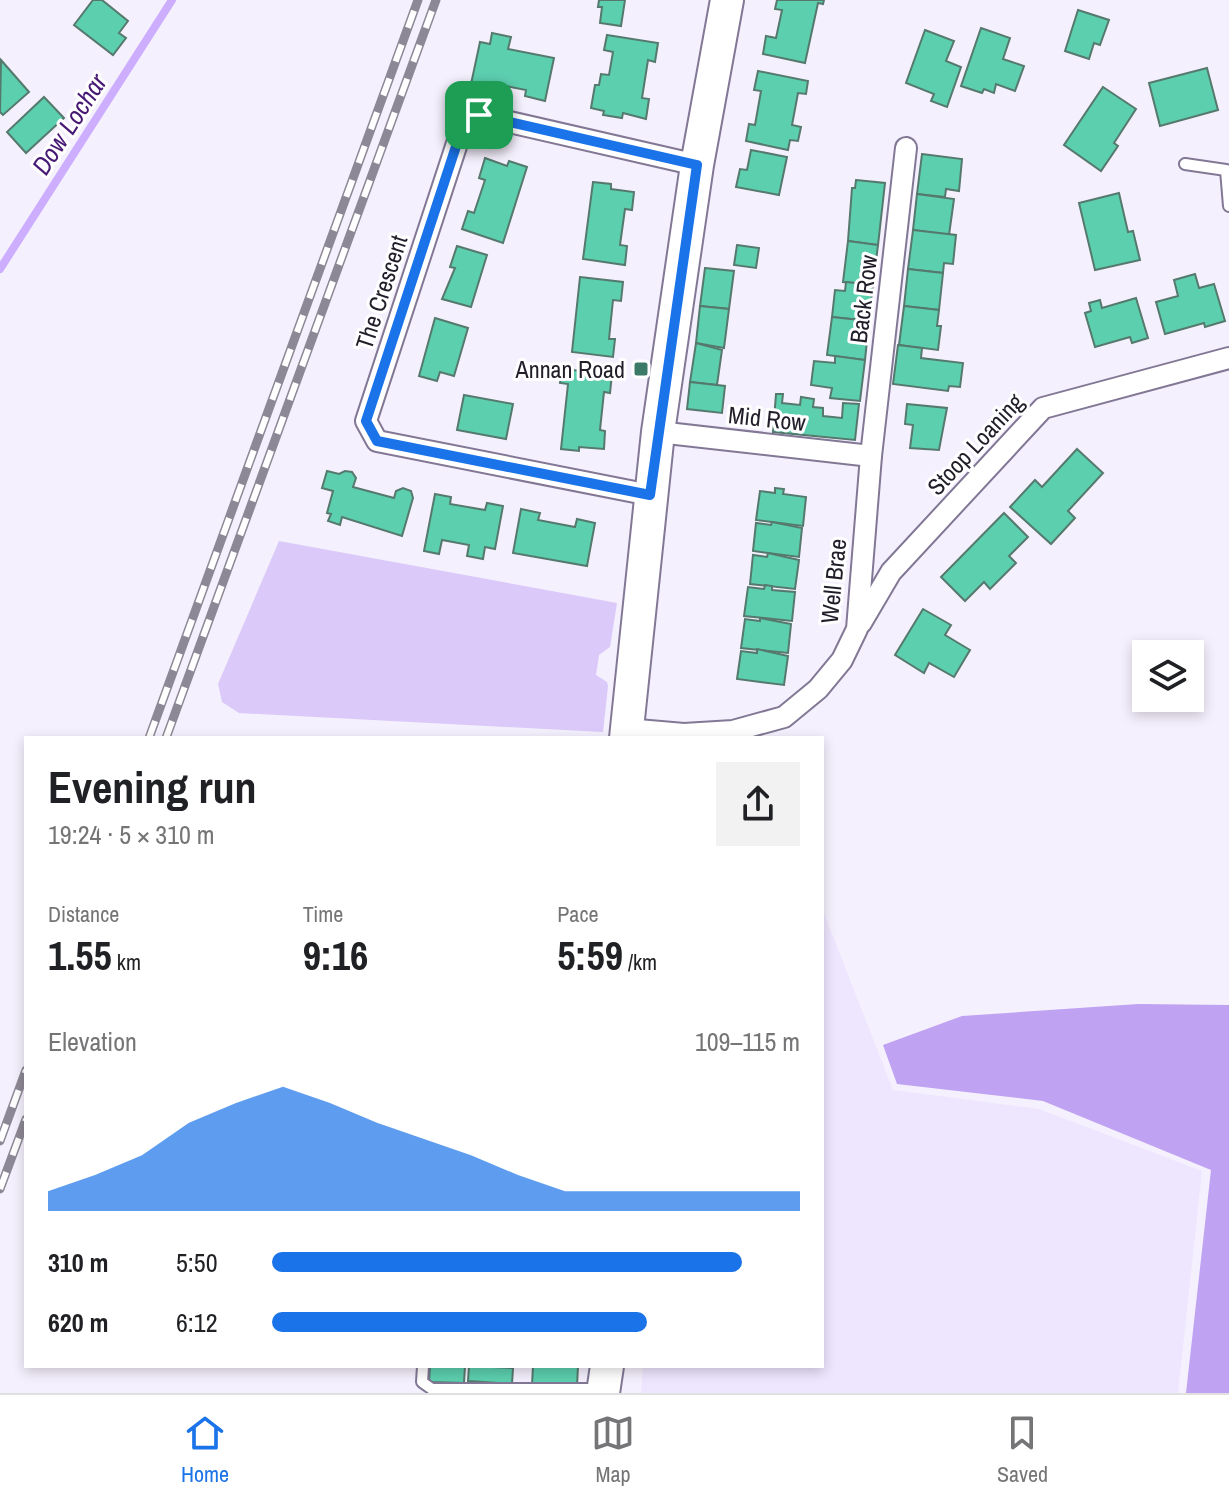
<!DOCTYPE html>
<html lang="en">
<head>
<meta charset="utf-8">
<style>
	body { margin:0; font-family:"Archivo Narrow",sans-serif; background:#f2f2f2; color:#202124; height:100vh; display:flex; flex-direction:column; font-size:30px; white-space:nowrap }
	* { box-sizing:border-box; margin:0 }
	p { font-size:26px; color:#757577 }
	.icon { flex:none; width:44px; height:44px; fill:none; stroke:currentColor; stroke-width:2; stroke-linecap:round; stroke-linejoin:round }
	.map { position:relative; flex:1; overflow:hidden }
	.drawer { position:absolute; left:24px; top:736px; width:800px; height:632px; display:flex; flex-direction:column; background:#fff; border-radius:0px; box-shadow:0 4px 12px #0003 }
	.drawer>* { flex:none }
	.fabs { position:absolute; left:1132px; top:640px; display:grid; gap:16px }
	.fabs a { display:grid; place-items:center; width:72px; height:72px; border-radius:0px; background:#fff; box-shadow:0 4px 12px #0003; font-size:40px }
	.pin { position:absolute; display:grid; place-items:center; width:68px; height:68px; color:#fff; margin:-34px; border-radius:16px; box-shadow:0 4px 12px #0006 }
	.round { display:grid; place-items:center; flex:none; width:84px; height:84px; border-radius:0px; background:#f2f2f2 }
	.headline { display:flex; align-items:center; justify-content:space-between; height:136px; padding:0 24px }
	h1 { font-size:44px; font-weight:800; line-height:60px }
	.figures { display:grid; grid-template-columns:repeat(3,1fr); gap:12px; height:136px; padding:8px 24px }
	.figures div { display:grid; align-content:center }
	.figures b { font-size:40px; font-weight:800 }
	.figures small { font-size:22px; font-weight:400 }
	.figures p { font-size:22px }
	.chart { height:224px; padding:16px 24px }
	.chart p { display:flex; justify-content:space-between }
	.chart svg { width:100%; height:144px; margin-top:8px; fill:#1a73e8; opacity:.7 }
	ul { padding:0 24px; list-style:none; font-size:26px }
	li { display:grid; grid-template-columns:128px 96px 1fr; align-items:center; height:60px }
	li i { height:20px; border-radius:10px; background:#1a73e8 }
	.menu { display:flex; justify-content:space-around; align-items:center; height:112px; border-top:2px solid #e0e0e0; background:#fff; font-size:22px; color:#757577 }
	.menu a { display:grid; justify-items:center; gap:4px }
	.menu .on { color:#1a73e8 }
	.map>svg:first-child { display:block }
</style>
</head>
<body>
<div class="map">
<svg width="1229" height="1393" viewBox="0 0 1229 1393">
	<rect width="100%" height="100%" fill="#f5f0fd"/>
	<path fill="#eee6fe" d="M822,908L893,1090L1039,1109L1202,1171L1178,1393H641L643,1366H822Z"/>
	<path fill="#dac9f9" d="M279,541L617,603L610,647L599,655L596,675L607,682L608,686L603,732L239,713L222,702L218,684Z"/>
	<path fill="#c0a2f2" d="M1138,1004L1229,1005V1393H1186L1211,1170L1043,1101L897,1084L883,1045L962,1016Z"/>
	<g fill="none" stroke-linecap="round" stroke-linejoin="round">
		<path stroke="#ccadfe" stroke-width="8" d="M0,269L172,0"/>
	</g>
	<g fill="#5ccfaf" stroke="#55796d" stroke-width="2">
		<path d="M93,0H102L128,21L119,33L126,38L113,55L74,25Z"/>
		<path d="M599,0H625L621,26L600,23L602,7H598Z"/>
		<path d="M777,0H824L823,4L818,3L805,63L763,54L766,36L776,38L782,10L775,9Z"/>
		<path d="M1078,10L1109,20L1100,45L1094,43L1089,59L1065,51Z"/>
		<path d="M981,28L1010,38L1003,59L1024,66L1015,91L996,84L994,93L984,89L982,93L961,86Z"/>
		<path d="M925,30L954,41L946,61L961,67L947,107L931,101L934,94L906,83Z"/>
		<path d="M492,33L511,37L508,49L554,58L545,101L525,96L526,90L491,83V88L471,84L480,42L490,44Z"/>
		<path d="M607,35L658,43L655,62L648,60L642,98L649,99L646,119L623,113L622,118L603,115L604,111L591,108L595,85H599L601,74L609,75L613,52L604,50Z"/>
		<path d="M1,60L29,92L3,115L0,112Z"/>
		<path d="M1207,68L1218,110L1160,126L1149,83Z"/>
		<path d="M758,71L808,81L806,94L798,93L792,125L801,127L798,141L790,140L788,150L746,141L749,124L755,125L761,91L754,90Z"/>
		<path d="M1103,87L1136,109L1114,143L1118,146L1101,171L1064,145Z"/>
		<path d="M44,97L64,118L26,153L7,132Z"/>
		<path d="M751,150L787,157L779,195L736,187L740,169L747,170Z"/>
		<path d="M922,154L962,159L959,191L946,189L945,197L917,194Z"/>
		<path d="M485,158L507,166L509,161L527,167L503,243L462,229L468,211L474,213L485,180L479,178Z"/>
		<path d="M856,180L885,183L878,245L848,241L852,188H855Z"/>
		<path d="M593,182L611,184V189L634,192L632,210L625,209L620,245L627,246L625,265L583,259Z"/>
		<path d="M1119,193L1128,232L1133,231L1140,260L1095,270L1079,203Z"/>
		<path d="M917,194L954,199L949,235L913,230Z"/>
		<path d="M913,230L956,235L953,264L944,263L943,273L908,269Z"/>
		<path d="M848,241L878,245L873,285L843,282Z"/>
		<path d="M737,245L759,248L756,268L734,265Z"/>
		<path d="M457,246L487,255L471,307L442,299L455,268L450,267Z"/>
		<path d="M705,268L734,271L729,309L700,306Z"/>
		<path d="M908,269L943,273L939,310L904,306Z"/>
		<path d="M1195,274L1199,288L1214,284L1225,321L1205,327L1204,323L1165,334L1156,302L1178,296L1174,280Z"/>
		<path d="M580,277L623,282L621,301L613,300L609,339H615L613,357L572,352Z"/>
		<path d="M846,282L873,285L869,321L832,317L835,290L845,291Z"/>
		<path d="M1136,298L1148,338L1132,343L1130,337L1095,347L1085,313L1091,311L1089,303L1100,300L1102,308Z"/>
		<path d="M700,306L729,309L724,348L696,343Z"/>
		<path d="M904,306L939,310L937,326H941L938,350L899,345Z"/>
		<path d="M832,317L869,321L865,360L827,355Z"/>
		<path d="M435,318L468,328L454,376L440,372L437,381L419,376Z"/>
		<path d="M696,343L722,350L717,385L690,382Z"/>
		<path d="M898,345L922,348L921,358L963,363L960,387L949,386L948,391L893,384Z"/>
		<path d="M835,356L865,360L860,401L830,398L832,388L811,385L814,361L835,363Z"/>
		<path d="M562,369L612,374L610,393L604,392L600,430L605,431L604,449L579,447V451L561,449L568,384L560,383Z"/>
		<path d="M690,382L725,386L722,413L687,409Z"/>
		<path d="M776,394H783L782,403L800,405L801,397L814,399L813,407L823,408V416L842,418L843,403L859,404L855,440L773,432Z"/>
		<path d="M464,395L513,404L506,439L457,430Z"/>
		<path d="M907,404L947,408L939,450L910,448L913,425L905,424Z"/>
		<path d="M1077,449L1103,473L1068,511L1075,518L1051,544L1010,507L1035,480L1042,487Z"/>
		<path d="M327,471L339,474L345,471L352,472L356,478L353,487L394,498L396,491L403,488L411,491L413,498L402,536L342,517L340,525L328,521L331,514L327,513L333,491L322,488Z"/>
		<path d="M775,488L784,489L783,494L806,497L803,526L756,520L760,491L775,493Z"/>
		<path d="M435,494L451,497L450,504L485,510L487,503L503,506L495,549L485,547L483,559L467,556L469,545L442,540L439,554L424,551Z"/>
		<path d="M521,509L540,513L538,520L575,527L577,519L595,523L587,566L513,553Z"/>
		<path d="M1004,513L1028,537L1009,556L1016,563L990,589L984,582L965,601L941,577Z"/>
		<path d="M772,522L802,528L799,557L753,551L756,523L771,525Z"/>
		<path d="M768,553L799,560L795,589L750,584L753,555L767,557Z"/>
		<path d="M765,585L772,586V590L795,592L792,621L744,616L748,587L764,589Z"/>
		<path d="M923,609L951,625L945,635L970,650L954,677L929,663L924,673L895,655Z"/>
		<path d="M760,618L791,624L788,653L741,648L745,619L760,621Z"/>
		<path d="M757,649L788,656L784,685L737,679L741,651L757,653Z"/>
		<path d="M430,1366H465L464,1383L429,1382Z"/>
		<path d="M469,1366L513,1368L512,1384L468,1381Z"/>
		<path d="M533,1366H578L577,1387L532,1385Z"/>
	</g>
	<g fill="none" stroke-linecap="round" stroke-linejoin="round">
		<defs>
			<g id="lane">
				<path d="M1185,164L1226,170L1229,206"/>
				<path d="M423,1366L422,1382L432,1389H598"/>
			</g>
			<g id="street">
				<path d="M658,432L871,456"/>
				<path d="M650,495L377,441L366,421L464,122L479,115L697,165"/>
				<path d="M861,623L891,572L1043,408L1229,358"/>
				<path d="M626,729L684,734L733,731L784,717L818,689L842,660L857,629L871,456L906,148"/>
			</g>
			<g id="primary">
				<path d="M626,738L658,432L697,165L727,0"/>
				<path d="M603,1393L607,1366"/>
			</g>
		</defs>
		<use href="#lane" stroke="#827895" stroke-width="14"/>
		<use href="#street" stroke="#827895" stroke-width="24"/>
		<use href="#primary" stroke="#827895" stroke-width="36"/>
		<use href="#lane" stroke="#fff" stroke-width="10"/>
		<use href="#street" stroke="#fff" stroke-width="20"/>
		<use href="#primary" stroke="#fff" stroke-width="32"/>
		<defs>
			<g id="rail">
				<path d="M149,738L418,0"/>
				<path d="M166,738L436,0"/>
				<path d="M0,1141L26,1070"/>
				<path d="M0,1189L26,1119"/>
			</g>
		</defs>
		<use href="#rail" stroke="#8d8895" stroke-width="9"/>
		<use href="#rail" stroke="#fff" stroke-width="6" stroke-dasharray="18" stroke-linecap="butt"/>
	</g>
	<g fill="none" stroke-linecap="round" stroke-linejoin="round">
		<defs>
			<path id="route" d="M479,115L697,165L650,495L377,441L366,421L464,122Z"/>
		</defs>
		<use href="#route" stroke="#fff" stroke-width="16"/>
		<use href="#route" stroke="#1a73e8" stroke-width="10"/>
	</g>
	<rect fill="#3b7a67" stroke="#fff" stroke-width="3" x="633" y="361" width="16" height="16" rx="4"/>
	<g text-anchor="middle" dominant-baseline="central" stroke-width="6" stroke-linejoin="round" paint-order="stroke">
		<g font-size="24" fill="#211d29" stroke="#fff">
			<text transform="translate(381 292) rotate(-72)">The Crescent</text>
			<text transform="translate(863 299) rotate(-83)">Back Row</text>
			<text transform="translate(767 418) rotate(6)">Mid Row</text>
			<text transform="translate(975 444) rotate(-47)">Stoop Loaning</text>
			<text transform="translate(833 581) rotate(-84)">Well Brae</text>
		</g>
		<g font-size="24" fill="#211d29" stroke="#fff" text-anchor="end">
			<text x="625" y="369">Annan Road</text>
		</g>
		<g font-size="26" font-style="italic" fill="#461974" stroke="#fff">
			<text transform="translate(69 124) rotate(-57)">Dow Lochar</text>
		</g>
	</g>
</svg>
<div class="fabs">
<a><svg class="icon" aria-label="layers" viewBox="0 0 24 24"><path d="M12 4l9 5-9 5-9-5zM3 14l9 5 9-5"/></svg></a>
</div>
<div class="pin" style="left:479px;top:115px;background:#1e9e55"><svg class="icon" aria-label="arrive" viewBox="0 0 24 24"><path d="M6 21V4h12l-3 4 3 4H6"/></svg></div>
<section class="drawer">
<div class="headline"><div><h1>Evening run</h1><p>19:24 · 5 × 310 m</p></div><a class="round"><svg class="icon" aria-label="share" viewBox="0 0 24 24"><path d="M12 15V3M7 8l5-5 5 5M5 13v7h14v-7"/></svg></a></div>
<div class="figures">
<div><p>Distance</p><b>1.55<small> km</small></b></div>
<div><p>Time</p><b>9:16</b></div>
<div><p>Pace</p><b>5:59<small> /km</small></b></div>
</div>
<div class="chart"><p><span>Elevation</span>109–115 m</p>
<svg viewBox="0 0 160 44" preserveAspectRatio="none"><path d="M0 44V38L10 33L20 27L30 17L40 11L50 6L60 11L70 17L80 22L90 27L100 33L110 38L120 38L130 38L140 38L150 38L160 38V44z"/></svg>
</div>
<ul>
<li><b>310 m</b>5:50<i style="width:89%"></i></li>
<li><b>620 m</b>6:12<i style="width:71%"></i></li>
</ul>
</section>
</div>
<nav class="menu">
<a class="on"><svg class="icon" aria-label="home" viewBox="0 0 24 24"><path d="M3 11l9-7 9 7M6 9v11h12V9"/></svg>Home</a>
<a><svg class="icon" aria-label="map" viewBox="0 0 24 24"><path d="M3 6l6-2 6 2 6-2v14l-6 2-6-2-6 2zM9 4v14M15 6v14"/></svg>Map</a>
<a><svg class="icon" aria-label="saved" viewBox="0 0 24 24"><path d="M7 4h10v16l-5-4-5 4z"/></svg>Saved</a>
</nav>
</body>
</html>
